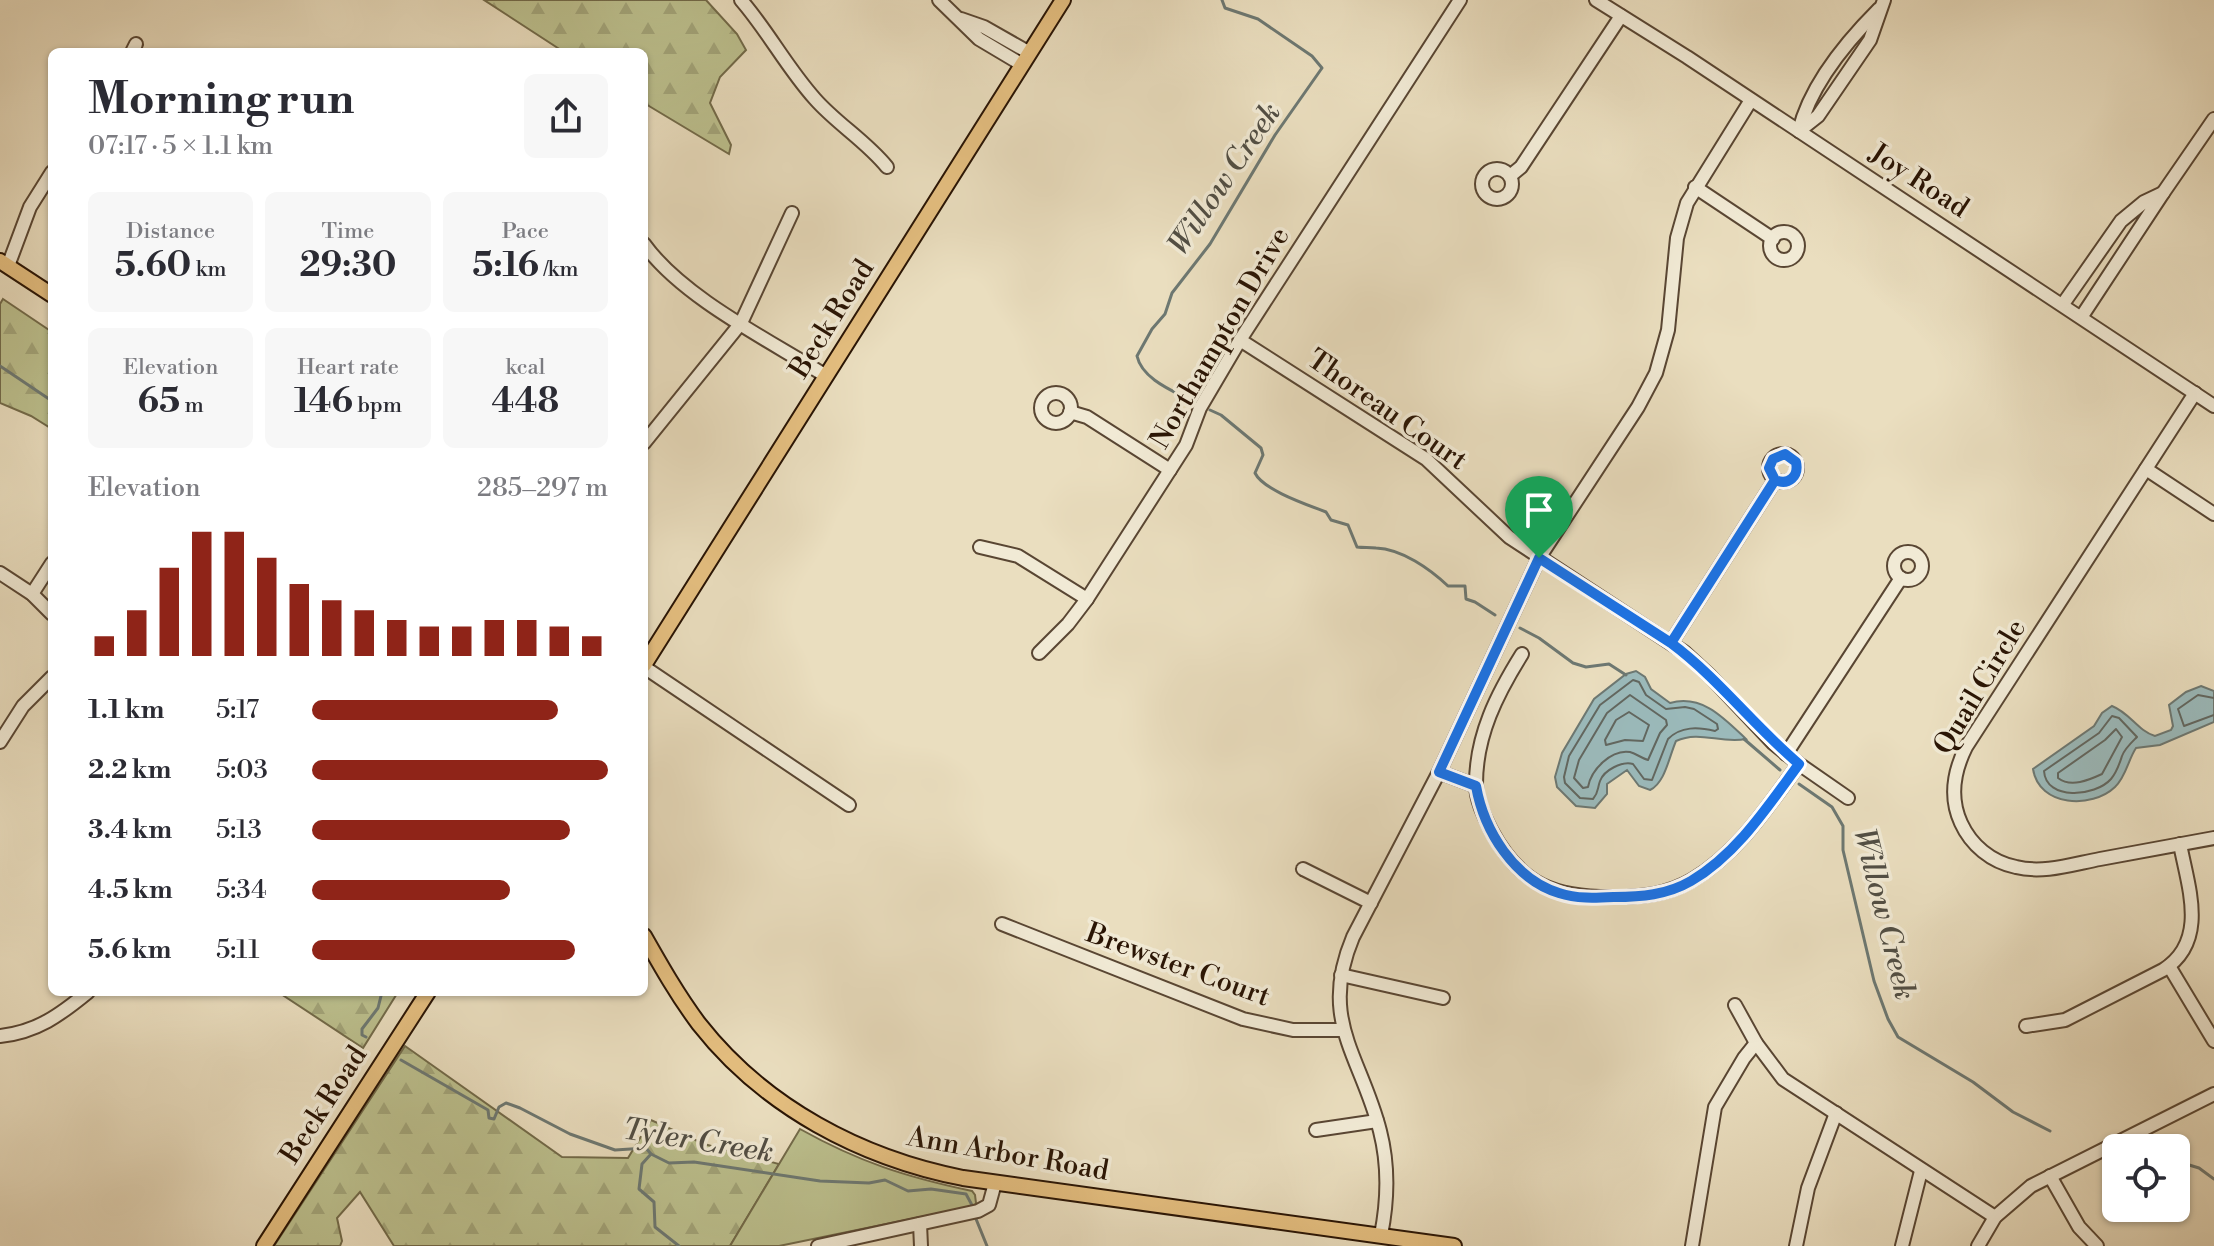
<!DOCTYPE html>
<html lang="en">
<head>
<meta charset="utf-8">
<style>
	body { margin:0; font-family:"Libre Bodoni",serif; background:#f7f7f7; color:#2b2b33; height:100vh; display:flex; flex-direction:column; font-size:30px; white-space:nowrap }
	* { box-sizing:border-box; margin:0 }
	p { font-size:26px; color:#7c7c81 }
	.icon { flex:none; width:44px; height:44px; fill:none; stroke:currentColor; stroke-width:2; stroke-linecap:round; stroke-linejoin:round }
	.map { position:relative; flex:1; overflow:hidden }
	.side { position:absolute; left:48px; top:48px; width:600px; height:948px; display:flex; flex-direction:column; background:#fff; border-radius:12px; box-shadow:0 2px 6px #0004 }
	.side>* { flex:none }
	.tools { position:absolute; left:2102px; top:1134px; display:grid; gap:16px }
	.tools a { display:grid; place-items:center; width:88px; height:88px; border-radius:12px; background:#fff; box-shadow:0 2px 6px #0004; font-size:40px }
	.pin { position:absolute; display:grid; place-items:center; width:68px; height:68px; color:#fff; margin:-82px -34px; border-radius:50% 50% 50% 0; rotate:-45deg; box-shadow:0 0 8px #0007 }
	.pin .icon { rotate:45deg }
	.round { display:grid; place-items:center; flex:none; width:84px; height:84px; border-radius:12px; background:#f7f7f7 }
	.overview { display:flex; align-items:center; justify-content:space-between; height:136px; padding:0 40px }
	h1 { font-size:44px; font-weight:800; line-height:60px }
	.figures { display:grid; grid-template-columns:repeat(3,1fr); gap:12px; height:136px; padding:8px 40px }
	.figures div { display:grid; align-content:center; border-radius:12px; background:#f7f7f7; text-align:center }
	.figures b { font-size:34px; font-weight:800 }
	.figures small { font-size:22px; font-weight:400 }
	.figures p { font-size:22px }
	.chart { height:224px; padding:16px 40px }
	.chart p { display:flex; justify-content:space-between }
	.chart svg { width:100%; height:144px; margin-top:8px; stroke:#8f2418; stroke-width:6 }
	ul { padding:0 40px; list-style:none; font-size:26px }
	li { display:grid; grid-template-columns:128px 96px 1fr; align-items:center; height:60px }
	li i { height:20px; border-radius:10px; background:#8f2418 }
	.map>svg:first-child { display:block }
</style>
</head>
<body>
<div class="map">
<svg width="2214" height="1246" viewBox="0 0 2214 1246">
	<defs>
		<pattern id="forest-firs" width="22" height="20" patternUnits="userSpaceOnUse" patternTransform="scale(2)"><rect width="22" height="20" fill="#bcc08e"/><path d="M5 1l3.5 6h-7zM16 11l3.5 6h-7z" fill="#a2a479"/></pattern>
	</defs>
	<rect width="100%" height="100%" fill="#eadebf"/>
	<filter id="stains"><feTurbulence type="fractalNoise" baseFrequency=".0025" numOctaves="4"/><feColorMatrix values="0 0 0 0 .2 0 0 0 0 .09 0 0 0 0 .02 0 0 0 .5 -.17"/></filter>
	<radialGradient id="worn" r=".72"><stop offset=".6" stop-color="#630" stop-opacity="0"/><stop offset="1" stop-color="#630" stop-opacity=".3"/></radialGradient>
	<g fill="url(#forest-firs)" stroke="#726a49" stroke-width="2">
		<path d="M484,0H706L737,34L746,50L720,77L710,103L731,145L729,154L644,103V52H564Z"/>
		<path d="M3,299L52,332V429L31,416L0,403V304Z"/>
		<path d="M278,992H398L363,1048Z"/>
		<path d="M405,1046L562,1157L628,1158L651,1120L704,1144L779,1164L730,1246H394L360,1192L337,1218L342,1241L340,1246H274Z"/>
	</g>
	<path fill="#bcc08e" stroke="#726a49" stroke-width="2" d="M800,1129C859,1162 906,1177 972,1191L975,1195L976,1203L974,1206L779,1246H730Z"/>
	<g fill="#9bbabb" stroke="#6d7872" stroke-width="2">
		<path d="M1636,671L1645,677L1651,689L1670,703C1702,694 1724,718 1746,739C1720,744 1700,730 1676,741C1669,757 1665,783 1650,790L1639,786L1627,770L1607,784V794L1595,808L1576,806L1557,787L1555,777L1562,753L1594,699L1626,674Z"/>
		<path d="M2201,686L2214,691V722L2160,745L2136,748C2128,760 2126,777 2115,787C2092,809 2039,807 2033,769L2094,726L2102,713L2112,706C2130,713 2138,731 2155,736L2171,730L2173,726L2169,705L2186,692Z"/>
	</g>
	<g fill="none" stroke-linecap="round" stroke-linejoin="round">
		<g stroke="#626760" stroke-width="2">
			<path d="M1633,680L1639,682L1646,695L1666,709L1685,707L1694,709L1717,724L1718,729L1715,731C1698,727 1681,726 1668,739L1652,780L1644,779L1633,764C1622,761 1604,770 1600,781C1597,789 1599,792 1593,799L1580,798L1565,783L1564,777L1569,756L1600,705Z"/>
			<path d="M1630,695L1666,720L1667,725L1660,733L1648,760C1641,758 1637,754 1630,752C1611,749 1591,770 1588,787L1583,788L1574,778L1579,760L1607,713Z"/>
			<path d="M2214,698L2198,695L2178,709L2184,726L2214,715"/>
			<path d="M1629,712L1649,725L1643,741L1625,740L1606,745L1605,740L1616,720Z"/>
			<path d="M2112,716L2119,718L2137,737C2132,742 2125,748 2122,756C2119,765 2117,772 2111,779C2095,797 2046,801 2044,771L2099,733Z"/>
			<path d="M2116,729L2122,737L2102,774C2089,780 2071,788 2058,778V773L2105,740Z"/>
		</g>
		<g stroke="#6d7872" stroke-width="3">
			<path d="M0,366L52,401"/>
			<path d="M1192,401C1173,391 1142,379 1137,356L1152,329L1165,314L1172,293L1210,244L1275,135L1322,68L1312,56L1258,19L1225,8L1222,0"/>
			<path d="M1210,410L1221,415L1261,448L1263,455L1255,473C1263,490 1308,505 1326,512L1331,520L1348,525L1357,547C1364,548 1369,547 1376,548C1402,549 1430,569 1448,586H1465L1466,599L1475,602L1495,615"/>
			<path d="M1520,628L1539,638L1573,663L1586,667L1609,664L1626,675"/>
			<path d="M1744,739L1780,770"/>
			<path d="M1799,784L1832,807L1843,826V850L1874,981L1888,1019L1898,1037L1973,1082L2013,1112L2050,1131"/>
			<path d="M366,1037L362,1035V1029L378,1008L382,992"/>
			<path d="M401,1060L488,1110L489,1118L494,1119L499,1107L506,1103L520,1108L570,1134L615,1150L646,1148L651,1154L669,1163L694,1162L820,1181L869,1183L885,1180L908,1191L931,1189L966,1194L973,1207"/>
			<path d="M651,1154L642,1164L639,1189L654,1202L655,1227L679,1246"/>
			<path d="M2176,1161L2199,1168L2214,1179"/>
			<path d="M974,1214L987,1246"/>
		</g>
		<defs>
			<g id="minor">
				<path d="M741,0C768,31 787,68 815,99C837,124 866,141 887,167"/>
				<path d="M939,0L979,39L1021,64"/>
				<path d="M1596,0L1687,57L2214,406"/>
				<path d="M961,19L984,27L1028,52"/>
				<path d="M132,52L136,44"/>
				<path d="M1799,131L1818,116L1870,40L1884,0"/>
				<path d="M1799,131C1810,85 1846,42 1879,9"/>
				<circle cx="1497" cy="184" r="15"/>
				<path d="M1510,176L1521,167L1621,16"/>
				<path d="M1695,187L1773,239"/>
				<path d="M2163,193L2214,119"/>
				<circle cx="1784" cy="246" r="14"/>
				<path d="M644,244C683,298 769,340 826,376"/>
				<path d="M8,266L30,207L52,172"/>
				<path d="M2063,304L2121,221L2144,202L2163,193L2082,316"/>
				<path d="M1240,340L1426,459L1509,537L1684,652L1710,676L1773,743L1799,764L1848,798"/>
				<path d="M2195,393L1966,747C1954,771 1949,797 1961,823C1971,845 1991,862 2016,867C2043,874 2073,864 2100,859C2138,852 2176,845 2214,838"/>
				<circle cx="1056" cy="408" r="15"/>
				<path d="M1070,412L1087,417L1170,470"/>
				<path d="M644,443L741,323L792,213"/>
				<circle cx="1783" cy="468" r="14"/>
				<path d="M2146,469L2214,514"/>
				<path d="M980,547L1018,556L1087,599"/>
				<circle cx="1908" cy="566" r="14"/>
				<path d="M0,573L32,594L52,614"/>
				<path d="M32,594L52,563"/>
				<path d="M1671,643L1775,480"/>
				<path d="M1039,653L1068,624L1087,599L1186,445L1200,408L1240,340L1460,0"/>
				<path d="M1522,654C1497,694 1476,735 1476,784C1476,800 1484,816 1491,830C1521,886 1555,898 1616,897C1643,897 1668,894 1692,880C1738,853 1768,806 1799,764"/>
				<path d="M644,667L849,805"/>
				<path d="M0,742L23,706L52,677"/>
				<path d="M1786,754L1901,578"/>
				<path d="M1439,772L1476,786"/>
				<path d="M1303,869L1371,903"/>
				<path d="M1002,924L1243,1019L1293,1030H1343"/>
				<path d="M2169,966L2214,1041"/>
				<path d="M1341,975L1443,998"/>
				<path d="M1735,1005L1756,1043L1783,1079L1995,1217"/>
				<path d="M2026,1026L2065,1020L2163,970C2209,941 2188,887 2180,844"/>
				<path d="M0,1036C37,1032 60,1015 88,992"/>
				<path d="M1316,1130L1377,1121"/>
				<path d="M2050,1176L2079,1227L2097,1246"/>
				<path d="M920,1224L921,1246"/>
				<path d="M1381,1235C1388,1200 1389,1166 1380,1131C1361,1056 1318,1020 1353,937L1439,772L1539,558L1638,407L1656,373L1668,330L1677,238L1687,203L1751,100"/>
				<path d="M818,1246L978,1211L989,1205L995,1183"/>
				<path d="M1692,1246L1715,1107L1744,1058L1756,1043"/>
				<path d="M1796,1246L1808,1188L1836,1113"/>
				<path d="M1902,1246L1921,1171"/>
				<path d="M1978,1246L1995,1217L2031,1186L2214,1094"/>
			</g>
			<g id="major">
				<path d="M0,261L52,295"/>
				<path d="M644,665L1063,0"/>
				<path d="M644,936C661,966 678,996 699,1024C764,1107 861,1158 963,1178L1454,1246"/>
				<path d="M264,1246L428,992"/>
			</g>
		</defs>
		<use href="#minor" stroke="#594633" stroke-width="16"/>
		<use href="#major" stroke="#291404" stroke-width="18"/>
		<use href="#minor" stroke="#f1ead5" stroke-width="12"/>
		<use href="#major" stroke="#e5bf80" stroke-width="14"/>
	</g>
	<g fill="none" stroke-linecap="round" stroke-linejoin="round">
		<defs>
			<path id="route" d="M1539,558L1439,772L1476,786C1484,831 1514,879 1559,893C1577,899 1595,898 1614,897C1641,897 1667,895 1691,881C1737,854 1768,806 1799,764C1754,726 1718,678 1671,643L1775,480L1769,468L1773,459L1785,454L1796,462C1799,476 1789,486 1775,480L1671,643L1539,558"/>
		</defs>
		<use href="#route" stroke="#fff" stroke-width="16"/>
		<use href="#route" stroke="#1a73e8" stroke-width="10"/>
	</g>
	<g text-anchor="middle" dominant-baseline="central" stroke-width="7" stroke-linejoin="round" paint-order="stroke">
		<g font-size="28" fill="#291404" stroke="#f1ead5">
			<text transform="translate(1919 181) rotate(33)">Joy Road</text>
			<text transform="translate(832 319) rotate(-58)">Beck Road</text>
			<text transform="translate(1220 338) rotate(-60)">Northampton Drive</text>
			<text transform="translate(1387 410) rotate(35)">Thoreau Court</text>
			<text transform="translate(1980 687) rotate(-59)">Quail Circle</text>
			<text transform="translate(1178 965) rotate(20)">Brewster Court</text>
			<text transform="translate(324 1105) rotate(-57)">Beck Road</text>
			<text transform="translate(1008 1154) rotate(10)">Ann Arbor Road</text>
		</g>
		<g font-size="30" font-style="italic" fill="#514e44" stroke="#f1ead5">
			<text transform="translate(1225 179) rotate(-56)">Willow Creek</text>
			<text transform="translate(1884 914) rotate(76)">Willow Creek</text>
			<text transform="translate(698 1141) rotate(9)">Tyler Creek</text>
		</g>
	</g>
	<rect width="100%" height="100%" filter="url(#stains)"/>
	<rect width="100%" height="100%" fill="url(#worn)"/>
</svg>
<div class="tools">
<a><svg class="icon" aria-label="locate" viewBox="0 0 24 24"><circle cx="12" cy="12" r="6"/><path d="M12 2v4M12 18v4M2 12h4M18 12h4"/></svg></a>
</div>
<div class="pin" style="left:1539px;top:558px;background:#1e9e55"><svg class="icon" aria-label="arrive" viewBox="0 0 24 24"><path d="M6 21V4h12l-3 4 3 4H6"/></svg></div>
<section class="side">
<div class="overview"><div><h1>Morning run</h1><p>07:17 · 5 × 1.1 km</p></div><a class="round"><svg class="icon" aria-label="share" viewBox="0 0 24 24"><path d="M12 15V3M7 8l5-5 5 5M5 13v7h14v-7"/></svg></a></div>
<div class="figures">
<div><p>Distance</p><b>5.60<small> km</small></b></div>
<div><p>Time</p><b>29:30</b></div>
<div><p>Pace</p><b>5:16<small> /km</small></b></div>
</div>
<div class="figures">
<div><p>Elevation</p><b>65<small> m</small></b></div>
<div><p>Heart rate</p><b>146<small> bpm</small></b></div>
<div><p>kcal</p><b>448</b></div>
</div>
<div class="chart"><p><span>Elevation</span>285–297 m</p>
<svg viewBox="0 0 160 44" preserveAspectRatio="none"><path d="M5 44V38M15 44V30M25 44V17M35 44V6M45 44V6M55 44V14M65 44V22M75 44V27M85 44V30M95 44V33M105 44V35M115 44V35M125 44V33M135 44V33M145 44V35M155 44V38"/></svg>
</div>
<ul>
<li><b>1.1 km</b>5:17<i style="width:83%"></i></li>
<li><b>2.2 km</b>5:03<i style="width:100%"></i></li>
<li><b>3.4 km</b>5:13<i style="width:87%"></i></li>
<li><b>4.5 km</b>5:34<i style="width:67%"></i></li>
<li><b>5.6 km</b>5:11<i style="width:89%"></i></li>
</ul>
</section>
</div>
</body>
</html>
